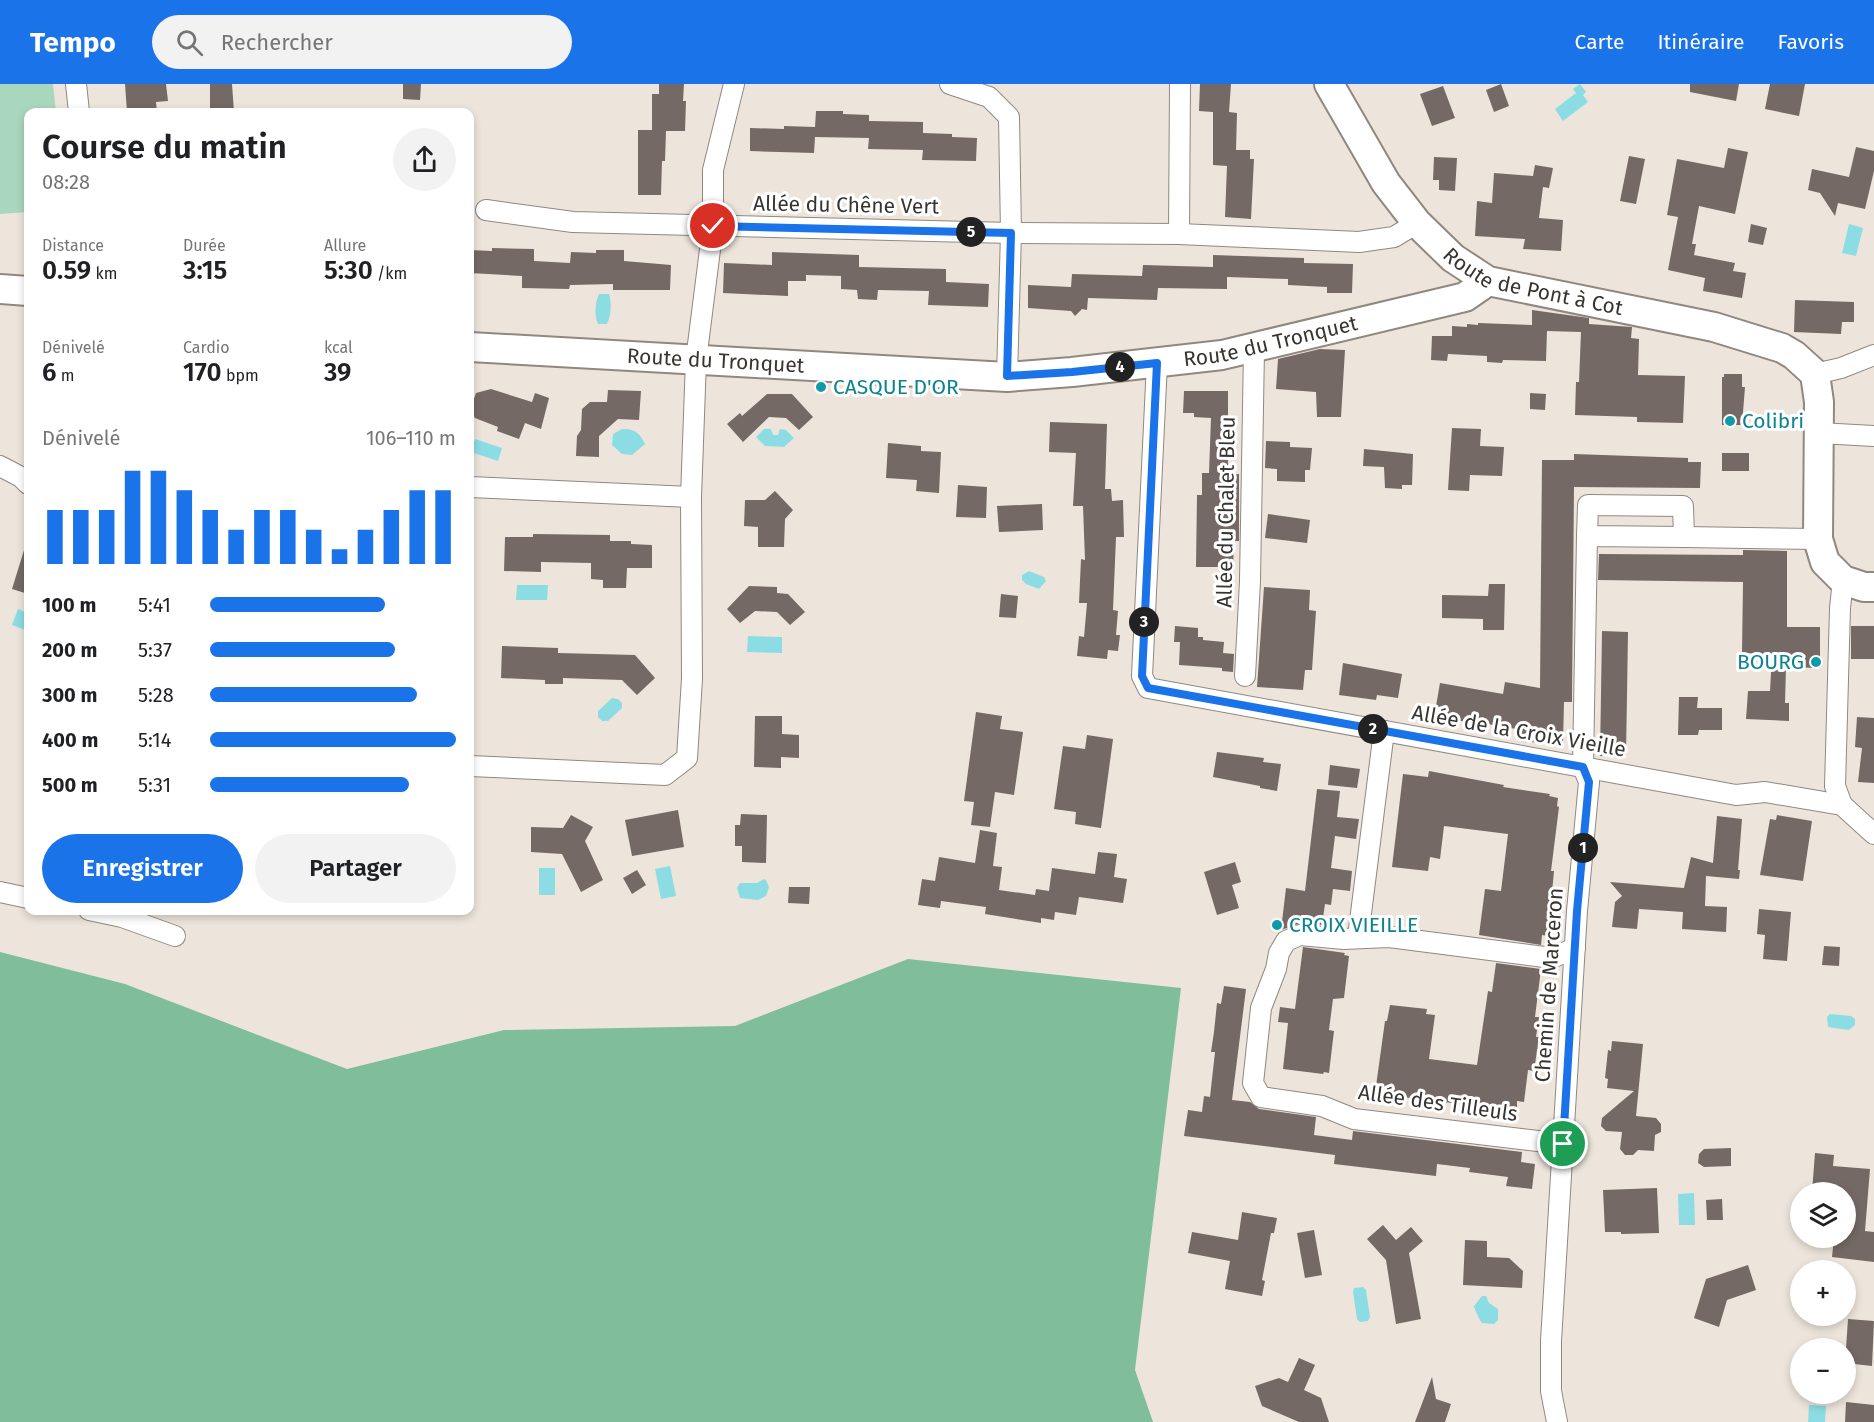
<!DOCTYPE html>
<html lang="fr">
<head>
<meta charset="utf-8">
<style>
	body { margin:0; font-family:"Fira Sans",sans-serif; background:#f2f2f2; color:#202124; height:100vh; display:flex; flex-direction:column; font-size:22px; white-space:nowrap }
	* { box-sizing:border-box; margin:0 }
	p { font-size:20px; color:#757577 }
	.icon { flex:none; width:33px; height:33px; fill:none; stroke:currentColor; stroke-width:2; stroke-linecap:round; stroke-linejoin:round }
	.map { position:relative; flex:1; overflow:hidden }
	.side { position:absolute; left:24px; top:24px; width:450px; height:807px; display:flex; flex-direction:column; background:#fff; border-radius:12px; box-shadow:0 3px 9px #0003 }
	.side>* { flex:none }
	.tools { position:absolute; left:1790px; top:1098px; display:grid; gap:12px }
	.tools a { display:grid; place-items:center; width:66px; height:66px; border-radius:50%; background:#fff; box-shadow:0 3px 9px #0003; font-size:30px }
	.pin { position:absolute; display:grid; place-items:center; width:51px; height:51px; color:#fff; margin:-26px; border:3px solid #fff; border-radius:50%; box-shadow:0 2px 6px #0007 }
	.km { position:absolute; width:30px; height:30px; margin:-15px; border-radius:50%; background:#222; color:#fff; font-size:16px; line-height:30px; text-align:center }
	.round { display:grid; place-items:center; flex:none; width:63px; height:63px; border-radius:32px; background:#f2f2f2 }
	.head { display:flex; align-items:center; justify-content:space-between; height:102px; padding:0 18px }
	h1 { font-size:33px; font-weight:600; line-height:45px }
	.metrics { display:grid; grid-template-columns:repeat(3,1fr); gap:9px; height:102px; padding:6px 18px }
	.metrics div { display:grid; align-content:center }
	.metrics b { font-size:26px; font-weight:600 }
	.metrics small { font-size:16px; font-weight:400 }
	.metrics p { font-size:16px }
	.chart { height:168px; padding:12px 18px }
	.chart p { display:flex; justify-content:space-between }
	.chart svg { width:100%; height:108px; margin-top:6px; stroke:#1a73e8; stroke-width:6 }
	.action { display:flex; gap:12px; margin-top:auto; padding:12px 18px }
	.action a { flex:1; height:69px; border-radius:36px; background:#1a73e8; color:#fff; font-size:24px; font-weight:600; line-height:69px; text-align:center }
	.action a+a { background:#f2f2f2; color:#202124 }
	ul { padding:0 18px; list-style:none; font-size:20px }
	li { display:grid; grid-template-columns:96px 72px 1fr; align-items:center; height:45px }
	li i { height:15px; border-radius:8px; background:#1a73e8 }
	header { display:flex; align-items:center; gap:36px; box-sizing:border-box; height:84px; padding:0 30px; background:#1a73e8; color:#fff }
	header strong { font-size:28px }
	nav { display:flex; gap:33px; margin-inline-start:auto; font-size:21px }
	.search { width:420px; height:54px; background:#f2f2f2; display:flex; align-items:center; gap:15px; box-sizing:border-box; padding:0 21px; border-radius:33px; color:#757577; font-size:22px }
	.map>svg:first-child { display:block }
</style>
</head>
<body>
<header>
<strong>Tempo</strong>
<div class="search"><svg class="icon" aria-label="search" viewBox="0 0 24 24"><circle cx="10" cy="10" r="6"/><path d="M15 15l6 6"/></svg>Rechercher</div>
<nav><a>Carte</a><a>Itinéraire</a><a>Favoris</a></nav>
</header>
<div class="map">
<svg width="1874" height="1338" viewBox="0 0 1874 1338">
	<rect width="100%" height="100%" fill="#ede5db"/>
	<path fill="#a9d7bd" d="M0,0H53L56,28H28V128L0,130Z"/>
	<path fill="#7fbd9b" d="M0,868L125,900L347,985L504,946L735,942L908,875L1181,904L1135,1286L1153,1338H0Z"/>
	<g fill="#8bdde3">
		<path d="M1580,0L1586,8L1583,11L1588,18L1563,37L1555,25L1576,9L1573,5Z"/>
		<path d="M1849,140L1863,144L1856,172L1842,169Z"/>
		<path d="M599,210H609C612,219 611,232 607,240H598C594,232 595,218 599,210Z"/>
		<path d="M622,345C634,344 640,349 645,360L632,371L622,370L612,361L613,350Z"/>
		<path d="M764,345H771L773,351H778L780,345L786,346L794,354L784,363L765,362L756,353Z"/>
		<path d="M475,355L502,364L498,377L471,368Z"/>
		<path d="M1029,487L1044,493L1046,497L1039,505L1026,500L1022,496V491Z"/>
		<path d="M517,501H548L547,516H516Z"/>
		<path d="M18,525L28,529V547L12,541Z"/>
		<path d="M748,552L782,553V569L747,568Z"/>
		<path d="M612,614L618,615L622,619V624L608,637H602L598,633V627Z"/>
		<path d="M670,782L676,812L661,815L655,785Z"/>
		<rect x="539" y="784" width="16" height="27"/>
		<path d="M764,795L766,796L769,803L766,812L758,816L740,814L737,804L740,799H757Z"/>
		<path d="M1830,930L1851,932L1855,935V941L1849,946L1828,943L1827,933Z"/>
		<path d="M1694,1109L1695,1141H1679L1678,1110Z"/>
		<path d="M1363,1203L1366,1206L1370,1233L1368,1237L1360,1238L1357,1235L1353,1208L1354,1204Z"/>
		<path d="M1482,1212H1486L1489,1219L1498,1225V1236L1494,1240L1482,1239C1480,1237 1474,1224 1474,1222Z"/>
		<path d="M1809,1321L1826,1322L1825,1338H1808Z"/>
	</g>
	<g fill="#746965">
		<path d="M125,0H166L168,17L156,18L157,28H127Z"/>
		<path d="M210,0H232L234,28H210Z"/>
		<path d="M403,0H421L420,16L403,15Z"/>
		<path d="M659,0H684L683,17H686L685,47H666L665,77H662L661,111H638V46H652V10H659Z"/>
		<path d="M1200,0H1231L1229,28L1237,29L1236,66H1250V75H1254L1251,135L1225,133L1227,82L1213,81V28L1199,27Z"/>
		<path d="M1501,0L1509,22L1494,28L1486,6Z"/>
		<path d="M1690,0H1739L1736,17L1690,8Z"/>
		<path d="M1770,0H1805L1799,32L1765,25Z"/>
		<path d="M1443,2L1455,34L1432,42L1420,10Z"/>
		<path d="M816,27H843V30L869,31V37L923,38V49L952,50V53L977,54L976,77L922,76L923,66L868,65L869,54L815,53L814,69L750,67V44L784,45V42L815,43Z"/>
		<path d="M1856,63L1874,67V87L1865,125L1838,119L1835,132L1820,109L1808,106L1812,85L1849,93Z"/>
		<path d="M1728,64L1748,68L1735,130L1699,122L1692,160H1696L1694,171L1735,179L1733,187L1746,189L1742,214L1703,207L1705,194L1668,186L1678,133L1667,131L1677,75L1724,84Z"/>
		<path d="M1629,72L1645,75L1636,120L1620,117Z"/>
		<path d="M1434,73L1457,74L1455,107L1439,106V96H1433Z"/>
		<path d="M1535,81L1553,84L1549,104L1543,103L1539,134L1563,136L1561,167L1523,165L1525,155L1475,152L1477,117L1492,119L1494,89L1533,92Z"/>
		<path d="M1751,140L1767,144L1763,161L1748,158Z"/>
		<path d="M492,164L534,165V177L570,179L571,168L596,169V166H624V177L671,181L670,206H613V200L570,201L569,205L522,204V192L470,189V166L492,167Z"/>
		<path d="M772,168L859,171V183L946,185V198L989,200L988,223L928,221L929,207L878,206L877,216L858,215L857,206L841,205V192L806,191V197H788V212L723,209L724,179L772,181Z"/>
		<path d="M1213,171L1304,174V179L1353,180L1352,209H1327V203L1288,201V195L1227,193V205L1158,204L1157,216L1088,214L1087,226L1082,225L1075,232L1071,227L1028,224V201L1071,203L1072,190L1142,192L1143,181L1213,183Z"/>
		<path d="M1795,216L1854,218V238H1842L1841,250L1794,248Z"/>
		<path d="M1532,226L1589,234V240L1632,243L1631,254L1639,255L1638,291L1685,292L1683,339L1637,338V333L1575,331L1576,298H1579L1581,248L1547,247L1546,277L1503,276L1502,279L1487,278V272L1448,270L1447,277L1431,276L1432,252H1452V242L1467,243V240L1478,241V239L1532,241Z"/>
		<path d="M1320,265L1345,266L1341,333H1317L1316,308L1276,305L1278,275Z"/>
		<path d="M1724,290H1742V303H1745L1742,341H1722V293H1724Z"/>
		<path d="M491,305L532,318L535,309L549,314L541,345L525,339L519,355L497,347L498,343L475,334L470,326L476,309Z"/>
		<path d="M608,306L641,307L639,336L618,335L599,352V373L576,372L577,352L581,346L582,325L590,318H607Z"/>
		<path d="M1184,307H1228V390H1239V457H1234L1233,483H1196L1197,411H1202V389H1209L1211,334L1194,333V329H1183Z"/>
		<path d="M1530,309L1546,310L1545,326L1530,325Z"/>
		<path d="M767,310H792L813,333L799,346L786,334L769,333L743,358L727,340L740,329L742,332Z"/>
		<path d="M1050,338L1107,340L1105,405H1111L1112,417L1123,416L1124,453H1116L1113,526L1118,527L1116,551H1120L1118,567L1108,566L1107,575L1077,572L1079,552L1084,553L1087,519H1079L1081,475L1085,476L1083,422H1073L1076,369L1049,368Z"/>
		<path d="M1452,344L1481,345L1480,362L1504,363L1502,392L1470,391L1469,407L1448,406Z"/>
		<path d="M1266,357L1290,358V363L1312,364L1310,386H1305V398L1277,397V385L1265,384Z"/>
		<path d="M888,359L921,362V367L941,368L939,409L916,407L917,396L886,394Z"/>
		<path d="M1364,365L1413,370L1412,401H1402V405L1385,404L1384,383L1363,382Z"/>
		<rect x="1722" y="369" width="27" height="18"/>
		<path d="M1574,370L1688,374V378H1701L1700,404L1574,403L1572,618H1564L1563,659L1521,658L1522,646L1487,640L1486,647L1466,644L1467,638L1437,633L1438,623L1436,622L1440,599L1503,610L1505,598L1540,604L1542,376H1574Z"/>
		<path d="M958,401L987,403L986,434L956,433Z"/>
		<path d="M775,407L793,426L785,435L784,463H758V443L744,442L745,416H765Z"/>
		<path d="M1042,420L1043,446L999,448L997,422Z"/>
		<path d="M1268,430L1310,436L1307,459L1265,454Z"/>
		<path d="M533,450L610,451V457H631V460L652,461V484H627L626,504H603V496L591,495V479L541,478V488L504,487L505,453H533Z"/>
		<path d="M25,463L28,464V510L12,505Z"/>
		<path d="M1743,466L1787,467V543H1820V584L1786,583L1785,619H1789V637L1746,635L1748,607H1770L1772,570L1742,569L1743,498L1598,496L1599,470L1743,471Z"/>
		<path d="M1489,500H1505L1504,546H1483V535L1442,534V511L1488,512Z"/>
		<path d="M749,502L777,503V509L788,510L805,528L790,541L777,528L755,527L740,539L727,525Z"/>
		<path d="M1264,503L1310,506L1309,526L1316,527L1312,586H1305L1303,606L1257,603Z"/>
		<path d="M1001,510L1018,512L1016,534L999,533Z"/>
		<path d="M1175,542L1198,544V553H1203V556L1224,558L1223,569L1234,570L1233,588L1222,587V584L1179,581L1180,558H1174Z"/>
		<rect x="1851" y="542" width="23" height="33"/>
		<path d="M1602,547L1628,548L1626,672H1600Z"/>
		<path d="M502,562L558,564V569L635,571L655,594L637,611L622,596L563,594V600H545V596L501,594Z"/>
		<path d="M1343,579L1402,590L1398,614L1377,611L1376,616L1339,611Z"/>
		<path d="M1679,613H1698L1697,624H1722V646H1699L1698,651H1678Z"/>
		<path d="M976,628L1002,632L1000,645L1023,648L1014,711L995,708L990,743L971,741L974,718L964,717Z"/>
		<path d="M755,632H782V650L799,651V674L781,673V684L754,683Z"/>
		<path d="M1857,633L1874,634V699L1858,698L1862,664L1855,663Z"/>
		<path d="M1087,651L1113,655L1101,744L1075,740L1076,728L1054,725L1063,662L1085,665Z"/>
		<path d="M1217,668L1264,674L1263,678L1281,680L1277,707L1260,704V702L1213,693Z"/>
		<path d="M1330,681L1360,685L1357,704L1328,701Z"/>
		<path d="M1429,687L1504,701L1503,703L1550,710L1549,712L1558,714L1557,722L1559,723L1551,787H1554L1548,852L1542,851L1541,861L1479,851L1485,805L1501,807L1508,750L1444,742L1440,775L1430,773L1428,787L1392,783L1403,690L1428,693Z"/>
		<path d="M1317,705L1340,707L1337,733L1359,735L1356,755L1335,752L1331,784L1352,787L1350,807L1333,805L1331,821L1325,820L1322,841L1301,839L1281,846L1286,804L1305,807Z"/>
		<path d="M678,726L684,763L632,772L625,736Z"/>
		<path d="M741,730L767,731L766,779L742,778V762H735V741H740Z"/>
		<path d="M571,731L593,743L585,757L603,796L581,808L562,770L531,768V743L563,744Z"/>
		<path d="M1777,731L1812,737L1803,797L1760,791L1770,735L1776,736Z"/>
		<path d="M1717,732L1742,735L1738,786H1740L1739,795L1706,792L1705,822L1727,823L1726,848L1682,845L1683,828L1639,825L1637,845L1612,843L1615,818L1622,812L1610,798L1684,804L1691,773L1713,779Z"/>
		<path d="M980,746L997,749L993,782L1002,783L999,806L1035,811L1036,805L1049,807L1052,784L1095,790L1098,768L1117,770L1114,793L1127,795L1123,819L1079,813L1076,831L1055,828L1054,836L1041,834V839L985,830L986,823L941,817L940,824L918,821L922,795L935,797L939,773L975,779Z"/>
		<path d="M1235,778L1241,798L1232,801L1239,824L1217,831L1204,788Z"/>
		<path d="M637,786L646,801L632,810L623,794Z"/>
		<path d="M789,803H810L809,820L788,819Z"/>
		<path d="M1759,825L1791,828L1787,877L1763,875L1765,851L1757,850Z"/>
		<path d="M1824,862L1840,863L1839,882L1822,881Z"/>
		<path d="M1303,863L1345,869L1344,871L1349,872L1344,914L1333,915L1329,946L1334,947L1329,989L1324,988L1323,990L1283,985L1288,939L1278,938L1280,923L1295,925Z"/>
		<path d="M1496,879L1541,885L1535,933H1539L1536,953H1539L1534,987L1528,986L1524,1018L1517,1017V1023L1503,1022L1502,1025L1394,1012V1010L1381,1008V1002H1376L1385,937H1387L1390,921L1427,925L1426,930L1435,931L1429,975L1477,981L1488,907L1492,908Z"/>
		<path d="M1224,902L1246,905L1232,1016L1250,1018L1259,1025L1316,1033L1314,1051L1352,1056L1353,1047L1522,1068L1521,1078L1535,1080L1532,1105L1506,1102L1508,1093L1469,1088L1470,1084L1437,1080L1436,1092L1334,1080L1335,1071L1184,1052L1188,1026L1202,1028L1204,1012L1210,1013L1215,968H1211L1214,948L1217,919L1221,920Z"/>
		<path d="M1612,957L1643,960L1636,1032L1656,1034L1661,1040V1048L1655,1051L1654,1067L1638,1066L1633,1071H1625L1620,1065L1622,1048L1606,1047L1601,1042L1602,1034L1634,1007L1607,1004L1608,995L1605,994L1608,966L1611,967Z"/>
		<path d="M1731,1064V1082L1704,1083L1698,1079L1699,1070L1704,1065Z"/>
		<path d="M1815,1069L1834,1071L1833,1082L1870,1085L1865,1147L1874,1148V1178L1832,1173L1834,1154H1845V1108H1812Z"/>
		<path d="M1657,1104L1659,1149L1621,1150V1148H1605L1603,1106Z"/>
		<path d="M1722,1115L1723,1136H1707L1706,1116Z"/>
		<path d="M1242,1128L1277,1134L1274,1149H1271L1262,1196L1265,1197L1262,1212L1225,1205L1230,1177L1188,1169L1192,1148L1238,1156Z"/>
		<path d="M1383,1141L1396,1156L1411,1143L1423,1157L1409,1169L1421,1235L1396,1240L1386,1176L1367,1155Z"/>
		<path d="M1314,1146L1322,1191L1305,1194L1297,1149Z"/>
		<path d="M1465,1156L1487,1157V1173L1509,1174L1523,1187L1522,1204L1463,1201Z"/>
		<path d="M1748,1181L1756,1206L1727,1216L1719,1243L1694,1234L1706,1195Z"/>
		<path d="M1848,1235L1874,1237L1872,1282L1845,1279Z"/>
		<path d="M1299,1274L1315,1281L1304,1306L1321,1314L1329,1338H1299L1262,1322L1255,1302L1279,1294L1288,1298Z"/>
		<path d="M1432,1293L1436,1315L1451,1320L1445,1338H1415Z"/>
		<path d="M1846,1318L1874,1321V1338H1845Z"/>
	</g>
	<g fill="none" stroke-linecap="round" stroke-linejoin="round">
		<defs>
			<g id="street">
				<path d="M76,0L79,28"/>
				<path d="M950,0L989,13L1009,33L1011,149L1007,293"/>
				<path d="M486,126L573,138L1011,149L1179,150L1359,158L1394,153L1417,139"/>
				<path d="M1179,150L1180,0"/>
				<path d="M1157,279L1142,592L1148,604L1736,711L1765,708L1842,721L1874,750"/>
				<path d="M1815,290L1841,284L1874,271"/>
				<path d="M1819,349L1874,352"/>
				<path d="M0,382L21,393L28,400"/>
				<path d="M470,403L691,413"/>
				<path d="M1684,453L1818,455"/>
				<path d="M1245,592L1250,497L1254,265"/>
				<path d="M470,682L665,691L687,674L692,595L691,413L696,276L713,142V86L734,0"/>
				<path d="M1842,721L1835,702L1840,524L1843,496"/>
				<path d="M0,808L28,814"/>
				<path d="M89,826L122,833L175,852"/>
				<path d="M1358,853L1384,647"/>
				<path d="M1563,1060L1354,1035L1322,1022L1261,1013L1253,999L1261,924L1276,885L1279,869L1286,857L1300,851L1344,855L1389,853L1552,874L1575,864"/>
				<path d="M1557,1338L1551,1307V1257L1577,827L1589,698L1583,683L1587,452L1588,421L1683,422L1684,453L1587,452"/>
			</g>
			<g id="secondary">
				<path id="s1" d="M1329,0L1386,99L1417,139L1453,174L1488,197L1714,243L1782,264L1794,271L1815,290L1819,318L1818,455L1825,478L1843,496L1864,503H1874"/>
				<path d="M0,205L28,207"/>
				<path id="s2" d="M470,263L1007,293L1072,288L1222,271L1465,213L1488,197"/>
			</g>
		</defs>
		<use href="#street" stroke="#90887f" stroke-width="22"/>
		<use href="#secondary" stroke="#90887f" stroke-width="32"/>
		<use href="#street" stroke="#fff" stroke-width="20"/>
		<use href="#secondary" stroke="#fff" stroke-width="28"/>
	</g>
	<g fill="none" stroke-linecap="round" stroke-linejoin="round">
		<defs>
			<path id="route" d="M713,142L1011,149L1007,292L1072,288L1157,279L1142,592L1148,604L1583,683L1589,698L1577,827L1563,1060"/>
		</defs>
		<use href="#route" stroke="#fff" stroke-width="12"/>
		<use href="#route" stroke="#1a73e8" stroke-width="8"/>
	</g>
	<g fill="#0f9aa8" stroke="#fff" stroke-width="2">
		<circle cx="821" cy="303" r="6"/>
		<circle cx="1730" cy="337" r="6"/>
		<circle cx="1816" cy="578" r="6"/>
		<circle cx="1277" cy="841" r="6"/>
	</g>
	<g text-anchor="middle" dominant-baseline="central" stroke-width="6" stroke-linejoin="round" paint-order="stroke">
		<g font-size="21" fill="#383531" stroke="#fff">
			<text transform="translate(846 121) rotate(1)">Allée du Chêne Vert</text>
			<text stroke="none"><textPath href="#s1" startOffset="300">Route de Pont à Cot</textPath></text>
			<text stroke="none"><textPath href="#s2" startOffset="804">Route du Tronquet</textPath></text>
			<text stroke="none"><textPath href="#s2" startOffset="246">Route du Tronquet</textPath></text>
			<text transform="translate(1226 428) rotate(-89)">Allée du Chalet Bleu</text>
			<text transform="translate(1519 647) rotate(10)">Allée de la Croix Vieille</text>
			<text transform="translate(1549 901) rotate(-86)">Chemin de Marceron</text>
			<text transform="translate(1438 1019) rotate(8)">Allée des Tilleuls</text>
		</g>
		<g font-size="21" fill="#0d838f" stroke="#fff" text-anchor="start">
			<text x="833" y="303">CASQUE D'OR</text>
			<text x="1742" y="337">Colibri</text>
			<text x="1804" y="578" text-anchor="end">BOURG</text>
			<text x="1289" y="841">CROIX VIEILLE</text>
		</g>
	</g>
</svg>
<div class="tools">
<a><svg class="icon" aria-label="layers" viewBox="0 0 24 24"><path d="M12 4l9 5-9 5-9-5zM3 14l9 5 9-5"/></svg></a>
<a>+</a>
<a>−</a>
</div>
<div class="pin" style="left:1563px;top:1060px;background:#1e9e55"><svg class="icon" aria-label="arrive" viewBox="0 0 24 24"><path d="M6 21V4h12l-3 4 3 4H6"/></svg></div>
<div class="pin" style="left:713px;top:142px;background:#d93025"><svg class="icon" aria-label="check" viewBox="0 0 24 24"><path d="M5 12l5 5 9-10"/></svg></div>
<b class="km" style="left:1583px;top:764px">1</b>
<b class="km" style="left:1373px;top:645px">2</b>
<b class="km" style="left:1144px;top:538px">3</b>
<b class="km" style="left:1120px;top:283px">4</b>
<b class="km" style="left:971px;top:148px">5</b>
<section class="side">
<div class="head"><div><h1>Course du matin</h1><p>08:28</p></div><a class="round"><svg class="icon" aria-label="share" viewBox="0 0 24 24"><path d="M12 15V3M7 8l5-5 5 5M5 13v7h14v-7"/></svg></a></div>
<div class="metrics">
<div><p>Distance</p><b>0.59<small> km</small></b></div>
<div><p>Durée</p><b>3:15</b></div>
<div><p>Allure</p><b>5:30<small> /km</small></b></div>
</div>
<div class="metrics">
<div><p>Dénivelé</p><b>6<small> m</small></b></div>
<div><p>Cardio</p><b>170<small> bpm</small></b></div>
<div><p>kcal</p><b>39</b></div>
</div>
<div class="chart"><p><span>Dénivelé</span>106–110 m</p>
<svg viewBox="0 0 160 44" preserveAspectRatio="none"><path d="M5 44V22M15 44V22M25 44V22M35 44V6M45 44V6M55 44V14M65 44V22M75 44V30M85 44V22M95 44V22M105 44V30M115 44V38M125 44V30M135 44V22M145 44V14M155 44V14"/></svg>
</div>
<ul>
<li><b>100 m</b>5:41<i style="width:71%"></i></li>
<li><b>200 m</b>5:37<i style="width:75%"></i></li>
<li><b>300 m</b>5:28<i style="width:84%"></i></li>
<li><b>400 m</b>5:14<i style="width:100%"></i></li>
<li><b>500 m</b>5:31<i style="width:81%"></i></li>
</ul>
<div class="action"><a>Enregistrer</a><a>Partager</a></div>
</section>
</div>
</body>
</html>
